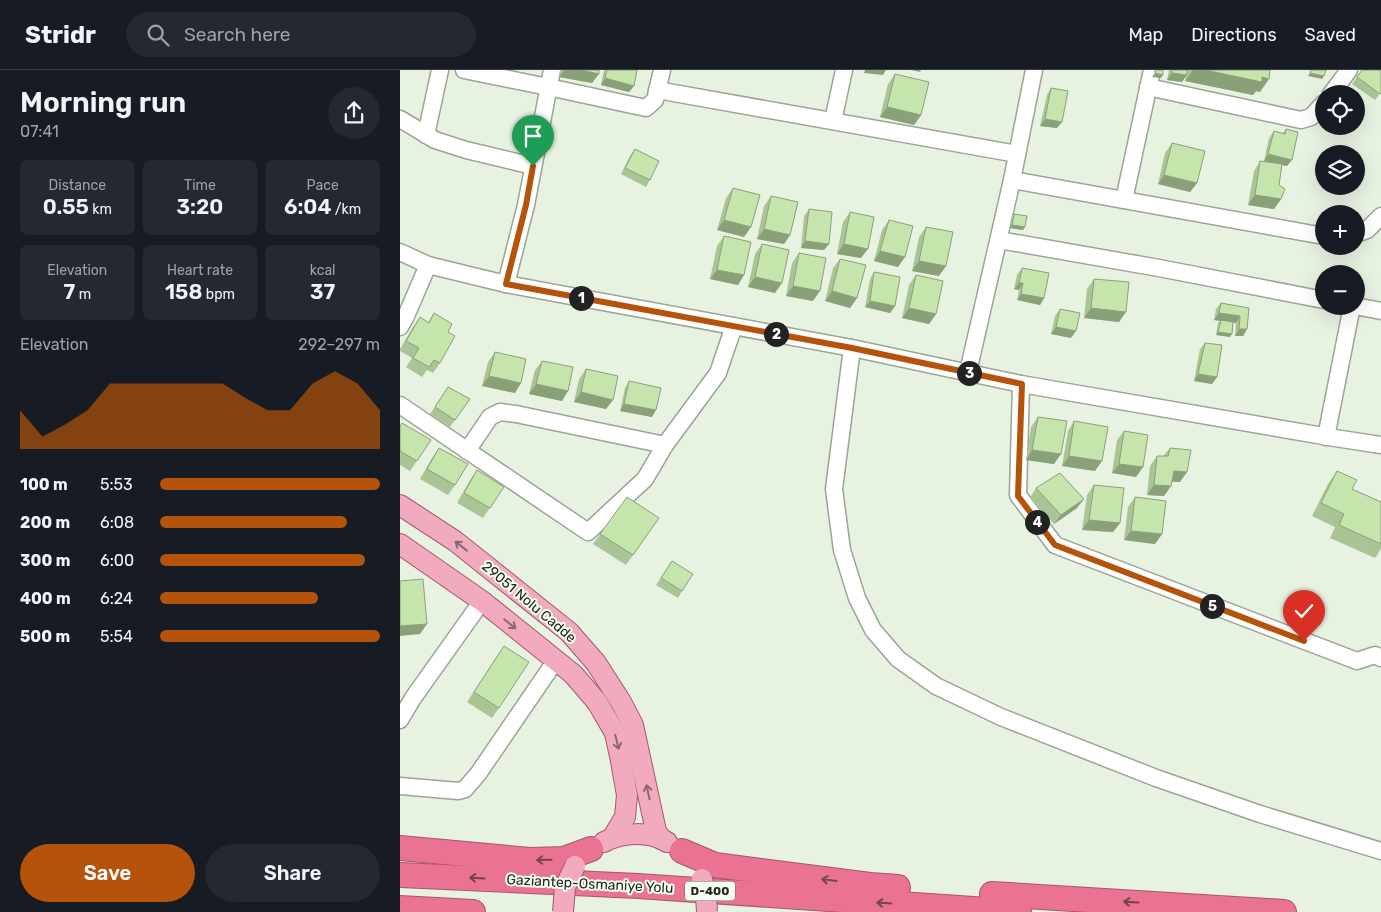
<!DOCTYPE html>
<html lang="en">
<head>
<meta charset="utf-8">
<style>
	body { margin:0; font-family:Rubik,sans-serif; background:#242831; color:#f1f3f6; height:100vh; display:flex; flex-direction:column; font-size:19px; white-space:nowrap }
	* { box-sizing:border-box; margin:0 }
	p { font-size:16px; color:#9ea1a6 }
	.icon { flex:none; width:28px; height:28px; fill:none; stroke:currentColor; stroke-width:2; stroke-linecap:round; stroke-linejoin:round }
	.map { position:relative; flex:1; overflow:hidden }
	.details { display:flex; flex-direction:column; background:#171b24; width:400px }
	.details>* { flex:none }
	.controls { position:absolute; left:915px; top:15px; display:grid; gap:10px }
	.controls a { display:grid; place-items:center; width:50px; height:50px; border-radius:50%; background:#171b24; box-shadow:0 5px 20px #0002; font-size:25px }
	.pin { position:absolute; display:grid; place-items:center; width:42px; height:42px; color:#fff; margin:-51px -21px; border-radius:50% 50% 50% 0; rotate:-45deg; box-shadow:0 0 5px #0007 }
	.pin .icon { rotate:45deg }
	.km { position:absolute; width:25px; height:25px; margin:-12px; border-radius:50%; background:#222; color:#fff; font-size:14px; line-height:25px; text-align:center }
	.round { display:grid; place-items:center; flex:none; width:52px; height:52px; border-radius:26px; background:#242831 }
	.summary { display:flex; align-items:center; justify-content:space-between; height:85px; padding:0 20px }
	h1 { font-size:28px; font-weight:600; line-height:38px }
	.figures { display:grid; grid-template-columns:repeat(3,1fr); gap:8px; height:85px; padding:5px 20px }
	.figures div { display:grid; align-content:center; border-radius:8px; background:#242831; text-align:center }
	.figures b { font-size:21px; font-weight:600 }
	.figures small { font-size:14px; font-weight:400 }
	.figures p { font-size:14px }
	.chart { height:140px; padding:10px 20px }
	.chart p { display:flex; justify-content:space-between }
	.chart svg { width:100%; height:90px; margin-top:5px; fill:#b45309; opacity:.7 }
	.cta { display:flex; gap:10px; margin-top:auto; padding:10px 20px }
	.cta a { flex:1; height:58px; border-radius:30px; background:#b45309; color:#fff; font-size:20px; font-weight:600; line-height:58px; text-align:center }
	.cta a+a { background:#242831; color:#f1f3f6 }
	ul { padding:0 20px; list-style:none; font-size:16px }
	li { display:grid; grid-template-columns:80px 60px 1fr; align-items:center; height:38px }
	li i { height:12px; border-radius:6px; background:#b45309 }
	header { display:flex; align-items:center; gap:30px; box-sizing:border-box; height:70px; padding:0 25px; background:#171b24; border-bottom:1px solid #363941 }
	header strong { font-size:24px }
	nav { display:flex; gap:28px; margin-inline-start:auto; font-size:18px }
	.search { width:350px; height:45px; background:#242831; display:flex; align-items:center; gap:12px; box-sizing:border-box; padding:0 18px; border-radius:28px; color:#9ea1a6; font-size:19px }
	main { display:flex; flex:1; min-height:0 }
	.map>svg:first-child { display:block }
</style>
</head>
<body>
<header>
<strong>Stridr</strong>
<div class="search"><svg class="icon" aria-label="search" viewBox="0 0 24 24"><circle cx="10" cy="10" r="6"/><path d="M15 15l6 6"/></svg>Search here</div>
<nav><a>Map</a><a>Directions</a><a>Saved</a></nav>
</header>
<main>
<section class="details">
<div class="summary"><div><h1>Morning run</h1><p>07:41</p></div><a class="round"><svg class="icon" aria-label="share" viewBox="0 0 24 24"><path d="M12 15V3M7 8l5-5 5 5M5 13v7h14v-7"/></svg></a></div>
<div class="figures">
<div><p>Distance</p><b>0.55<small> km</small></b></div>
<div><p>Time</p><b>3:20</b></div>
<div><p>Pace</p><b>6:04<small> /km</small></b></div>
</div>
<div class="figures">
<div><p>Elevation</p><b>7<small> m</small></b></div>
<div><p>Heart rate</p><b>158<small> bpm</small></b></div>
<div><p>kcal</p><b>37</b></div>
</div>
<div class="chart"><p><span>Elevation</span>292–297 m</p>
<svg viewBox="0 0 160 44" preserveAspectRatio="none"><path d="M0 44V25L10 38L20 32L30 25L40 12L50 12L60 12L70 12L80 12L90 12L100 19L110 25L120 25L130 12L140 6L150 12L160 25V44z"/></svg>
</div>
<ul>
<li><b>100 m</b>5:53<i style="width:100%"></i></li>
<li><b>200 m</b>6:08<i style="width:85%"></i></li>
<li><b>300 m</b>6:00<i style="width:93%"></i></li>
<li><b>400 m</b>6:24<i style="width:72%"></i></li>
<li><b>500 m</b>5:54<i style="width:100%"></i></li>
</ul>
<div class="cta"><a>Save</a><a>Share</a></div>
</section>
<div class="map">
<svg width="981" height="842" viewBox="0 0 981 842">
	<rect width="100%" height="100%" fill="#e8f2e1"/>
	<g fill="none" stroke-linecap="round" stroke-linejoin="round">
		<defs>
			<g id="minor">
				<path d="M64,0L148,17L246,38L255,30L262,0"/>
				<path d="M748,17L901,50L911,47L924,33"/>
				<path d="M257,20L617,84"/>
				<path d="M931,24L949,0"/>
				<path d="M0,49L35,70L66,80L133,96"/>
				<path d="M433,51L444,0"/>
				<path d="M26,65L40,0"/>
				<path d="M612,110L924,166"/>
				<path d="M724,130L752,0"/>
				<path d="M956,164L967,160L981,146"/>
				<path d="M599,170L759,198L924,230"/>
				<path d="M0,182L28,195L106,214L452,278L621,314L935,368L981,375"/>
				<path d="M106,214L126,135L152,0"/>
				<path d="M955,236L981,241"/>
				<path d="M0,257L6,246L28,195"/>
				<path d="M452,278L434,419L442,480L457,528L473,560L498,589L536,616L601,647L756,708L860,744L981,781"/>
				<path d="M568,302L612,110L634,0"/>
				<path d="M621,314L618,425L655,475L957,591L975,585L981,588"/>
				<path d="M0,335L188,462L245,409L265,375L318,303L334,256"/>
				<path d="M926,367L952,236"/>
				<path d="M67,381L90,347L100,342L116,344L265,375"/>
				<path d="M0,650L13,628L82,531"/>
				<path d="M0,716L58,721L65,719L78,704L156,590"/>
			</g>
			<g id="major">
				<path d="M0,435L55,471L169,562L196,593L221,632L233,655L256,761L261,769"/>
				<path d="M0,474L82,531L173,604L197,632L215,663L221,691L227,725L225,747L213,767"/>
				<path d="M204,772C223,762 249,761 267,772"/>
			</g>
			<g id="highway">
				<path d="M0,778L130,790L164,789L191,779"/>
				<path d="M282,781L315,795L470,815L498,817"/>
				<path d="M0,805L238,816L619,842"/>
				<path d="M592,824L884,842"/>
				<path d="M0,838L73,842"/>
			</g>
		</defs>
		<use href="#minor" stroke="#9ba495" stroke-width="19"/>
		<use href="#major" stroke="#a4586a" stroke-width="22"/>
		<use href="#highway" stroke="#a4586a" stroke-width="26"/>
		<use href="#minor" stroke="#fff" stroke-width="16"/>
		<use href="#major" stroke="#f2aabe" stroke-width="20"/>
		<use href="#highway" stroke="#ea7292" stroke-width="24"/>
		<defs>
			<g id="major-bridge">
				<path d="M302,809L306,826L307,842"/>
				<path d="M163,842L165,817L175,796"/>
			</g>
		</defs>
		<use href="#major-bridge" stroke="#a4586a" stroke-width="22" stroke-linecap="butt"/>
		<use href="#major-bridge" stroke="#f2aabe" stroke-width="20"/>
	</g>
	<g fill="#a9c595">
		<path d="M160,0H199L192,13L159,7Z"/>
		<path d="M204,0H237L234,16L229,22L201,15Z"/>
		<path d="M769,0H870L860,22L856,21L853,25L785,11L786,6L782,12L767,10Z"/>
		<path d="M962,0L981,22L975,30L952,14Z"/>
		<path d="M495,4L521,45L514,55L480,47L488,14Z"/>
		<path d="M651,18L657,58L640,56L647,25Z"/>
		<path d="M886,59L887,96L882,95L879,115L881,129L874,139L848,135L854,101L860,91L873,93L864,91L869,68L874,61L882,64Z"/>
		<path d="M772,73L797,113L790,122L758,114L765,83Z"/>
		<path d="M235,79L250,110L246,117L221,104L230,86Z"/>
		<path d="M333,118L344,167L317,160L326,128Z"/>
		<path d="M371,126L390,165L384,174L357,169L364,136Z"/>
		<path d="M409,139L429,174L424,180L401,178L404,146Z"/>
		<path d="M450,142L461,188L437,184L443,152Z"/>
		<path d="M614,144L623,160L610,158L612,147Z"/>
		<path d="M489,150L498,197L474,191L482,160Z"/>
		<path d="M526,157L539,206L512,201L519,167Z"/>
		<path d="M324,166L344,205L338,215L310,209L317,176Z"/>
		<path d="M362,174L375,223L348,217L355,184Z"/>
		<path d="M399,183L413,231L386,226L392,193Z"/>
		<path d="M440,189L457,228L450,238L425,231L433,198Z"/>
		<path d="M622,198L644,228L640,235L617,230L619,220L614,219L617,205Z"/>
		<path d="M474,202L495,236L490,243L465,237L470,209Z"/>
		<path d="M516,205L536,244L529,254L502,248L509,215Z"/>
		<path d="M694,209L719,252L684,248L687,219Z"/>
		<path d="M821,233L849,238L847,259L843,266H835L836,253H833L830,267L816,265L818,253L820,251L814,250L816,239Z"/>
		<path d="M660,239L671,268L651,264L655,246Z"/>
		<path d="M34,243L48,262L40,293L33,303L27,300L22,307L6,297L12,288L0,281V279L13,257L20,247L28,252Z"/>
		<path d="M805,273L817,307L812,314L794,311L800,279Z"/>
		<path d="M95,282L115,323L82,316L88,292Z"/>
		<path d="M142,291L162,331L129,324L135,300Z"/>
		<path d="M186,299L206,339L174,332L179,309Z"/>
		<path d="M229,311L252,347L220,341L225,318Z"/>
		<path d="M48,317L70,329L50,357L30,344Z"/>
		<path d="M638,347L654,394L626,390L631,357Z"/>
		<path d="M674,351L695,401L662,396L668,361Z"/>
		<path d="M0,356L31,370L10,401L0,395Z"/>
		<path d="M724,361L743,397L736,407L712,403L717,370Z"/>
		<path d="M39,378L55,415L48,425L20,409L32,388Z"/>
		<path d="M770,378L780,412H772L771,416L764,426L747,425L750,396L757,386H763Z"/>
		<path d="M77,400L104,417L83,448L57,433L70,410Z"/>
		<path d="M937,401L952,419L981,432V479L975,488L930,468L935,457L912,446L928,414Z"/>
		<path d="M694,415L720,453L713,462L682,460L687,425Z"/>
		<path d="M636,418L677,438L654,454L630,428Z"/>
		<path d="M227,427L259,448L226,495L193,474Z"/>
		<path d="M735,427L762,464L755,474L724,470L728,437Z"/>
		<path d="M272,491L282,521L278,528L256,515Z"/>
		<path d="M97,586L99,638L92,648L67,632Z"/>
	</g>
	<g fill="#8aa079">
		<path d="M164,0H181L199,4L192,13L159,7Z"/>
		<path d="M465,0H486L483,5L464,3Z"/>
		<path d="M511,0H521L520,2Z"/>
		<path d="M793,0H805L862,7L869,9L860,22L856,21L853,25L785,11Z"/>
		<path d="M755,3L763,5L761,8L752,7Z"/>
		<path d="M772,3L787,5L782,12L767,10Z"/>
		<path d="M910,3L924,6L922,9L908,6Z"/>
		<path d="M205,8L234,16L229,22L201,15Z"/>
		<path d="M487,37L521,45L514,55L480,47Z"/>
		<path d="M645,49L662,52L657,58L640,56Z"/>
		<path d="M868,84L892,90L887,96L864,91Z"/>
		<path d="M764,105L797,113L790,122L758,114Z"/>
		<path d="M855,125L881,129L874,139L848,135Z"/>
		<path d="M324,150L351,157L344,167L317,160Z"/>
		<path d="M612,155L625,157L623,160L610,158Z"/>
		<path d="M364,159L390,165L384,174L357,169Z"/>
		<path d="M405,171L429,174L424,180L401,178Z"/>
		<path d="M444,174L468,179L461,188L437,184Z"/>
		<path d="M480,181L505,187L498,197L474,191Z"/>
		<path d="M519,191L546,196L539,206L512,201Z"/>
		<path d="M317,200L344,205L338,215L310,209Z"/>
		<path d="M355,207L382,213L375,223L348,217Z"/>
		<path d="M619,213H623L619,220L614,219Z"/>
		<path d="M393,216L420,221L413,231L386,226Z"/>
		<path d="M432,221L457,228L450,238L425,231Z"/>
		<path d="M621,224L644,228L640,235L617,230Z"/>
		<path d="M470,231L495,236L490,243L465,237Z"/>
		<path d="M509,238L536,244L529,254L502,248Z"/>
		<path d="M691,238L726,242L719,252L684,248Z"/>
		<path d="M819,243L840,246L836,253L814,250Z"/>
		<path d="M656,257L676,261L671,268L651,264Z"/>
		<path d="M839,259H847L843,266H835Z"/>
		<path d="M818,262L832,264L830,267L816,265Z"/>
		<path d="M798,304L817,307L812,314L794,311Z"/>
		<path d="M89,306L121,313L115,323L82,316Z"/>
		<path d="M136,314L168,321L162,331L129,324Z"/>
		<path d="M181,322L213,330L206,339L174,332Z"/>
		<path d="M224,334L256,340L252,347L220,341Z"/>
		<path d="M632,380L661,384L654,394L626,390Z"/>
		<path d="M669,386L702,391L695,401L662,396Z"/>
		<path d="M719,394L743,397L736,407L712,403Z"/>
		<path d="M774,401L787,402L780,412L767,411Z"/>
		<path d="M754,415L771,416L764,426L747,425Z"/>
		<path d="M684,429L677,438L654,454L661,445Z"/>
		<path d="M689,450L720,453L713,462L682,460Z"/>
		<path d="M731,461L762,464L755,474L724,470Z"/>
		<path d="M27,554L20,564L0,566V556Z"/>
	</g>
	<g fill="#c5e5ad" stroke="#8aa079">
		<path d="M181,0H199V4Z"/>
		<path d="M207,0H237L234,16L205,8Z"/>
		<path d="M755,0H763V5L755,3Z"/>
		<path d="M772,0H787V5L772,3Z"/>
		<path d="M805,0H870L869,9L862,7V12Z"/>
		<path d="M911,0H926L924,6L910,3Z"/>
		<path d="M962,0H981V22L980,24L957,7Z"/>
		<path d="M495,4L529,12L521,45L487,37Z"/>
		<path d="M651,18L668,21L662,52L645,49Z"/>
		<path d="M886,59L898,62L892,90L868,84L874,61L885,64Z"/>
		<path d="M772,73L805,81L797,113L764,105Z"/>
		<path d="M235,79L259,91L250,110L225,98Z"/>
		<path d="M860,91L882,94L879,115L885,119L881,129L855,125Z"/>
		<path d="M333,118L360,125L351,157L324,150Z"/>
		<path d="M371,126L398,132L390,165L364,159Z"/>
		<path d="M409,139L432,142L429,174L405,171Z"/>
		<path d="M450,142L474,147L468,179L444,174Z"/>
		<path d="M614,144L627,146L625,157L612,155Z"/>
		<path d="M489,150L513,156L505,187L480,181Z"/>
		<path d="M526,157L553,162L546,196L519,191Z"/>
		<path d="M324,166L351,172L344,205L317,200Z"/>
		<path d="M362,174L389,180L382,213L355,207Z"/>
		<path d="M399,183L426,188L420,221L393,216Z"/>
		<path d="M440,189L466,195L457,228L432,221Z"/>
		<path d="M622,198L649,203L644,228L621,224L623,213H619Z"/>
		<path d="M474,202L500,207L495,236L470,231Z"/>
		<path d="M516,205L543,211L536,244L509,238Z"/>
		<path d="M694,209L729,212L726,242L691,238Z"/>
		<path d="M821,233L849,238L847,259H839L840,246L819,243Z"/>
		<path d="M660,239L680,243L676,261L656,257Z"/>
		<path d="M34,243L52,254L48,262L55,266L40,293L34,290L29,297L13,288L19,278L6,271L20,247L29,253Z"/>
		<path d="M821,250L833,252L832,264L818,262Z"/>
		<path d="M805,273L822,275L817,307L798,304Z"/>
		<path d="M95,282L126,289L121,313L89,306Z"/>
		<path d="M142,291L173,297L168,321L136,314Z"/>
		<path d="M186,299L218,306L213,330L181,322Z"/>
		<path d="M229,311L261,318L256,340L224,334Z"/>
		<path d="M48,317L70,329L55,350L35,337Z"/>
		<path d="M638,347L667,351L661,384L632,380Z"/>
		<path d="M674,351L708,357L702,391L669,386Z"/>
		<path d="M2,353L31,370L17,391L0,381V356Z"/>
		<path d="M724,361L748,365L743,397L719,394Z"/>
		<path d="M39,378L68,394L55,415L27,399Z"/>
		<path d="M770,378L791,380L787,402L774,401L771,416L754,415L757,386H768Z"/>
		<path d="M77,400L104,417L90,438L64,423Z"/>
		<path d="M937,401L957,410L952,419L981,432V474L939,455L944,444L921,433Z"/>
		<path d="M660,403L684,429L661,445L636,418Z"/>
		<path d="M694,415L724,418L720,453L689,450Z"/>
		<path d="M227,427L259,448L233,485L200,464Z"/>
		<path d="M735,427L766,431L762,464L731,461Z"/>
		<path d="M272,491L293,504L282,521L261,508Z"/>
		<path d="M23,509L27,554L0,556V511Z"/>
		<path d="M104,576L129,592L99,638L74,622Z"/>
	</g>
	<defs><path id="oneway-shaft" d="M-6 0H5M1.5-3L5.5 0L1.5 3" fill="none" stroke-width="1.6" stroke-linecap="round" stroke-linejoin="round" transform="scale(1.25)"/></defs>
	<g stroke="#8a6870">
		<use href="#oneway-shaft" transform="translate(61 476) rotate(-142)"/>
		<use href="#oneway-shaft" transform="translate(110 554) rotate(39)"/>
		<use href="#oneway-shaft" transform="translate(217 672) rotate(76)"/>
		<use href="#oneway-shaft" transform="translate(248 722) rotate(-102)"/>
	</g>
	<g stroke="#73454e">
		<use href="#oneway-shaft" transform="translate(144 790) rotate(179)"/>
		<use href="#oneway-shaft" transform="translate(77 808) rotate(-177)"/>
		<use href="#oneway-shaft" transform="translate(429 810) rotate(-172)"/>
		<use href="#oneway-shaft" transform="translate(731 832) rotate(-177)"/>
		<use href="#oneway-shaft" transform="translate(484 833) rotate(-176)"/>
	</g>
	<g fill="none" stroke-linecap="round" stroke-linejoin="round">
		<defs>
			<path id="route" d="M133,96L126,135L106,214L452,278L622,314L618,426L655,475L904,571"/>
		</defs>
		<use href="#route" stroke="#fff" stroke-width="10"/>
		<use href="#route" stroke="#b45309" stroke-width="6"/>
	</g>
	<g text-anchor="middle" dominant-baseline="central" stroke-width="4" stroke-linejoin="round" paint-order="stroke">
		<rect fill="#f6fff1" stroke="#62685f" stroke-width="1" x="285" y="811.5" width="50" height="19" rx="4"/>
		<g font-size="12" font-weight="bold" fill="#232721">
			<text x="310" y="821">D-400</text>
		</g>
		<g font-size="14" fill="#232721" stroke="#f6fff1">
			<text transform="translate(129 532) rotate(40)">29051 Nolu Cadde</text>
			<text transform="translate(190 814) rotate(3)">Gaziantep-Osmaniye Yolu</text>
		</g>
	</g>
</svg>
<div class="controls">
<a><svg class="icon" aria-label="locate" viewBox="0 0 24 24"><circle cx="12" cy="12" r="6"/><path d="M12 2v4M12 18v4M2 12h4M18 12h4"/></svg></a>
<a><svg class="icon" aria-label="layers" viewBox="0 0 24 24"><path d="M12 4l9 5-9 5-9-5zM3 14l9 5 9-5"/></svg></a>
<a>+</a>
<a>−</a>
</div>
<div class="pin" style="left:133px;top:96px;background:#1e9e55"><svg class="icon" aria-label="arrive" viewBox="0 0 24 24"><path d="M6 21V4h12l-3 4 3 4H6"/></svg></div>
<div class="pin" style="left:904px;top:571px;background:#d93025"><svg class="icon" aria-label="check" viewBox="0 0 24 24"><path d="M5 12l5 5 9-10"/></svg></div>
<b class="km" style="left:181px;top:228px">1</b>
<b class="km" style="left:376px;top:264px">2</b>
<b class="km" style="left:569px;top:303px">3</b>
<b class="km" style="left:637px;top:452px">4</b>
<b class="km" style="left:812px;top:536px">5</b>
</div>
</main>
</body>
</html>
